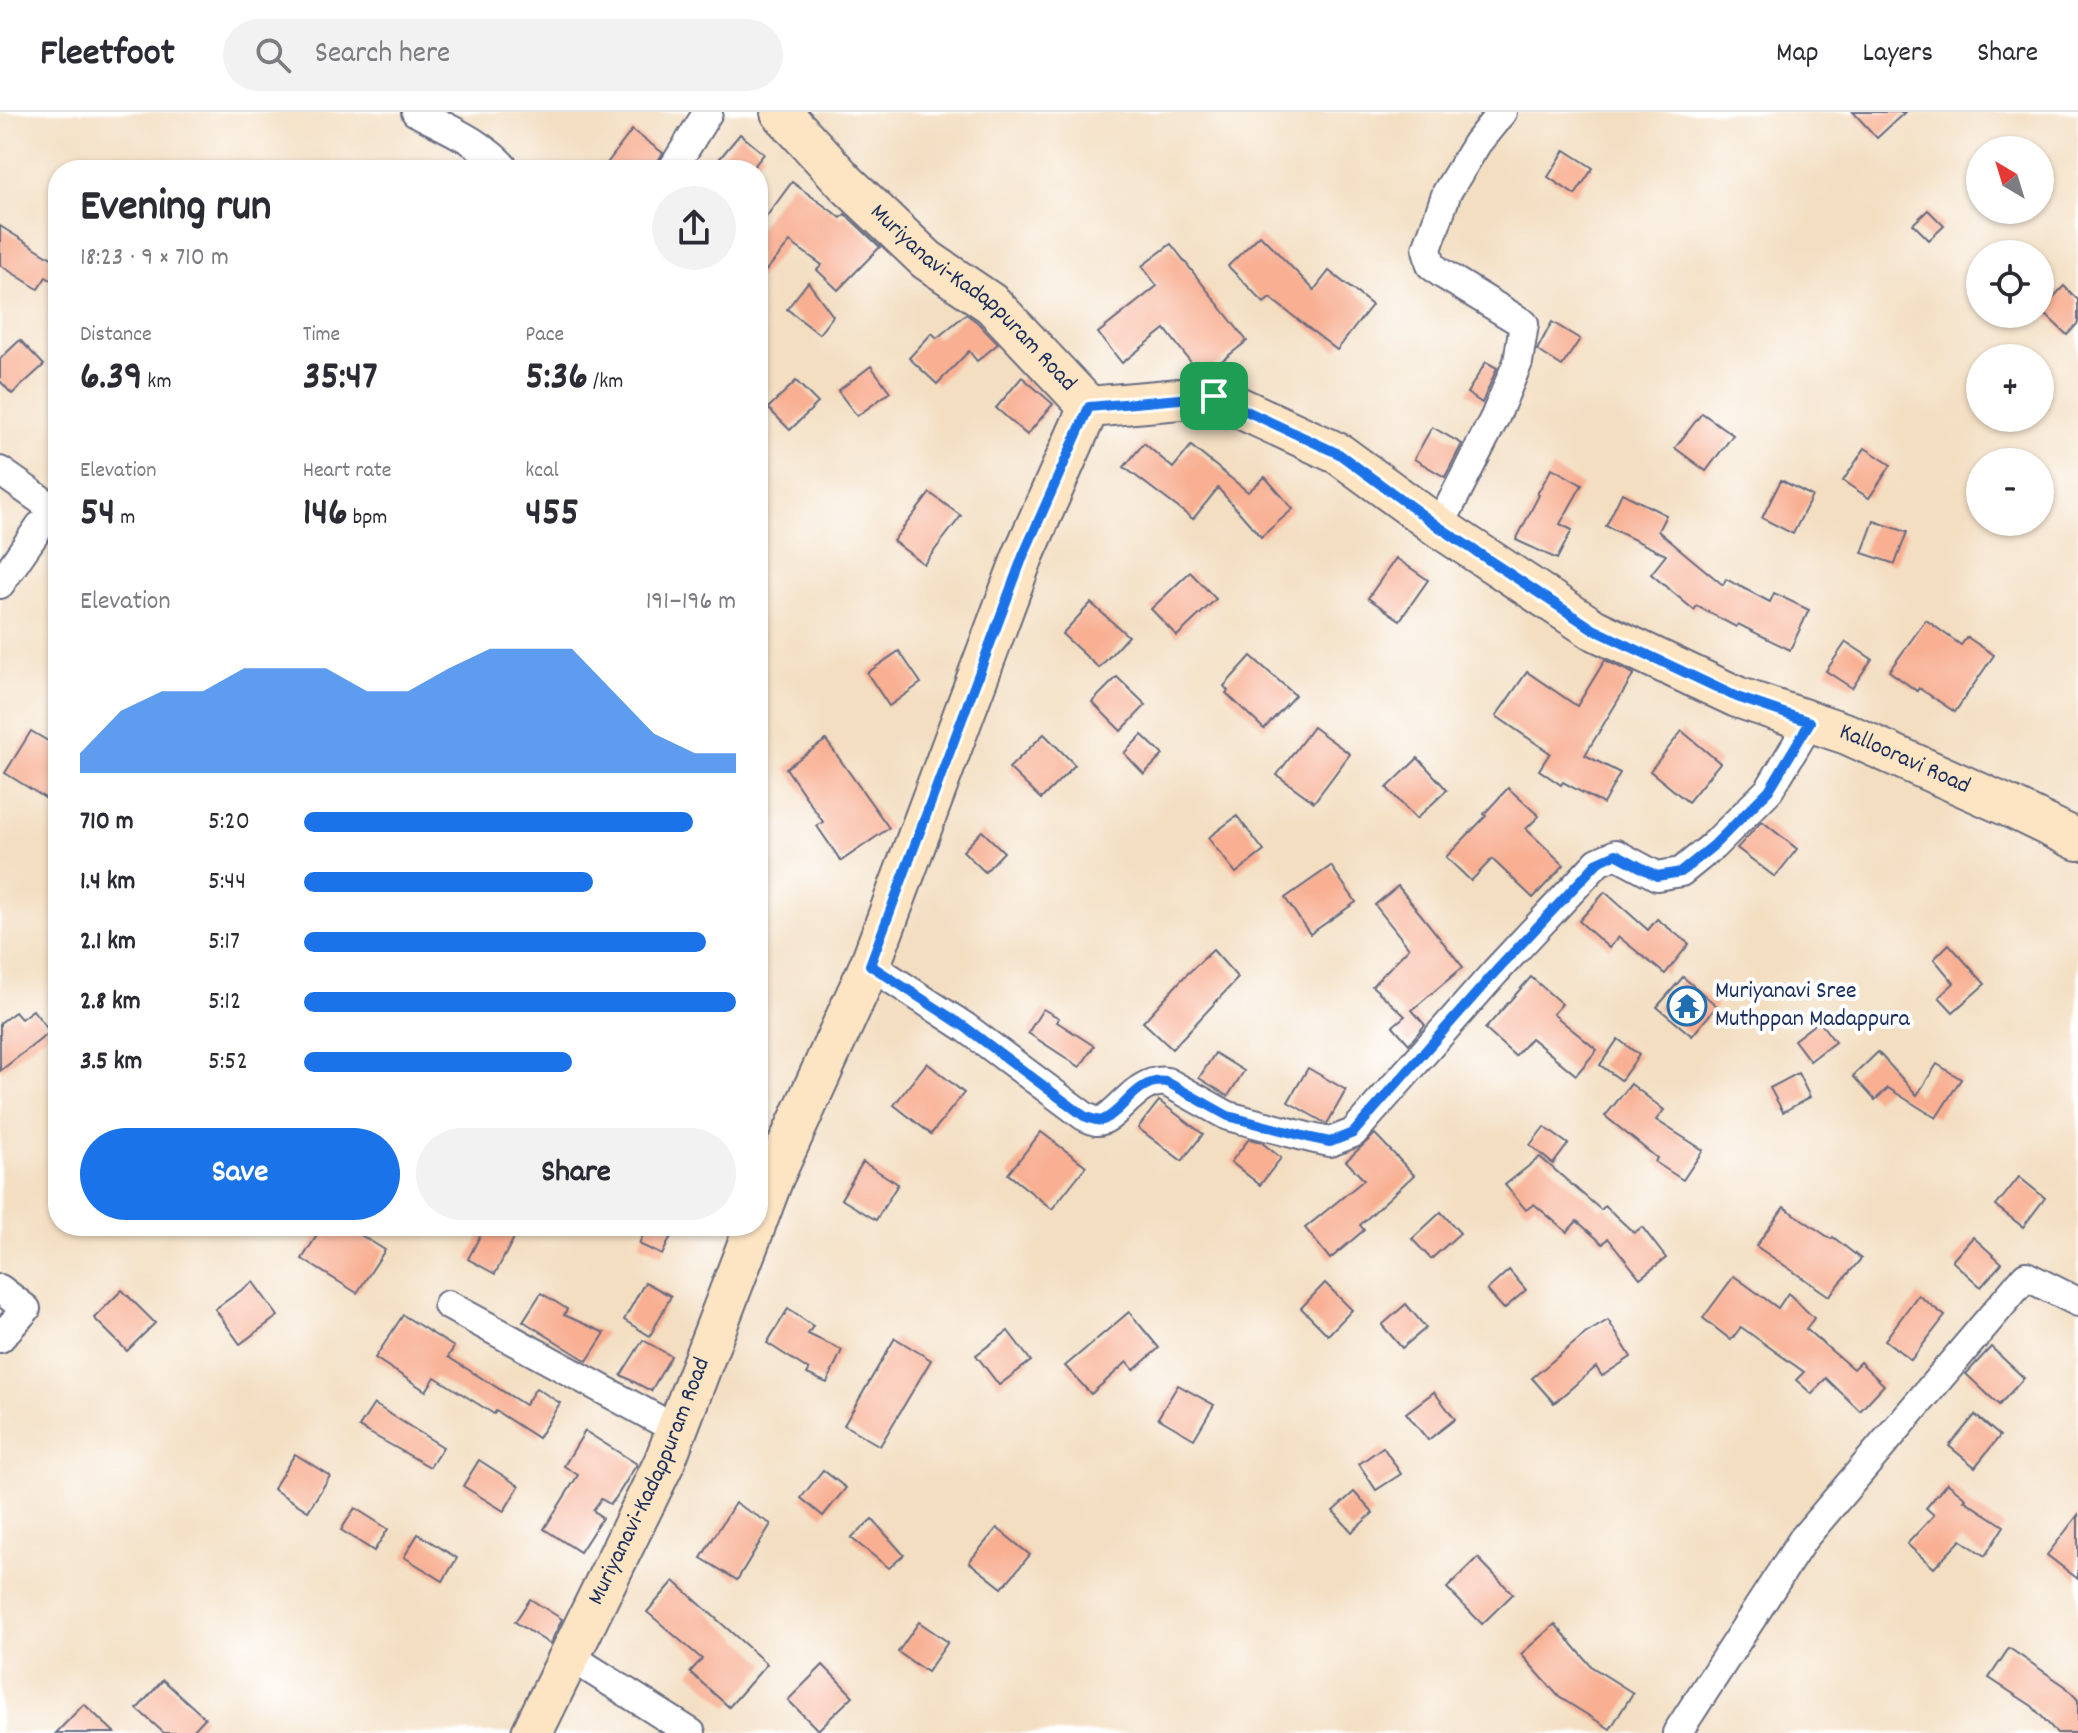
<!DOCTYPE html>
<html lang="en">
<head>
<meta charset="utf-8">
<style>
	body { margin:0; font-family:Dekko,sans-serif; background:#f2f2f3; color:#2b2b33; height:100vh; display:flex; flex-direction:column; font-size:30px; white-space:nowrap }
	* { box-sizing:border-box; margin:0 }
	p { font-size:26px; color:#7c7c81 }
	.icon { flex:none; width:44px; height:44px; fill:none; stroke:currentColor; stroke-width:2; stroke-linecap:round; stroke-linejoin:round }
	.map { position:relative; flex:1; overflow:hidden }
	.drawer { position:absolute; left:48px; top:48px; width:720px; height:1076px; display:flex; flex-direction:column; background:#fff; border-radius:32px; box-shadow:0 2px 6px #0004 }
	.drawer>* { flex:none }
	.needle { width:52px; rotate:322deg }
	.controls { position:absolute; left:1966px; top:24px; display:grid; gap:16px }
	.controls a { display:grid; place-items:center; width:88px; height:88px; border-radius:50%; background:#fff; box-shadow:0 2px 6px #0004; font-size:40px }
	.pin { position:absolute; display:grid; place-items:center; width:68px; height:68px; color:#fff; margin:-34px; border-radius:16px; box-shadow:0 4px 12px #0006 }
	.round { display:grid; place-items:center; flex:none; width:84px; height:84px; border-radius:42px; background:#f2f2f3 }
	.overview { display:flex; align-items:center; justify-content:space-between; height:136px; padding:0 32px }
	h1 { font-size:44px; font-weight:700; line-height:60px }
	.metrics { display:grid; grid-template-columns:repeat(3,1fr); gap:12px; height:136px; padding:8px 32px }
	.metrics div { display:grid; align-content:center }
	.metrics b { font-size:40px; font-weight:700 }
	.metrics small { font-size:22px; font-weight:400 }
	.metrics p { font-size:22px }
	.chart { height:224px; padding:16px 32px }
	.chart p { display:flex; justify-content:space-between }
	.chart svg { width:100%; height:144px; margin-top:8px; fill:#1a73e8; opacity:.7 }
	.primary-button { display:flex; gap:16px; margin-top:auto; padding:16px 32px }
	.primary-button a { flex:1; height:92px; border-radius:48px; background:#1a73e8; color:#fff; font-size:32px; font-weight:700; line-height:92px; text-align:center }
	.primary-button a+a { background:#f2f2f3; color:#2b2b33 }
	ul { padding:0 32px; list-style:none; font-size:26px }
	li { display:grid; grid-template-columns:128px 96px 1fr; align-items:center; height:60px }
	li i { height:20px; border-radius:10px; background:#1a73e8 }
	header { display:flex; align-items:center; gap:48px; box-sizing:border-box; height:112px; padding:0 40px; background:#fff; border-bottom:2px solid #e1e1e2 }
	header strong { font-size:38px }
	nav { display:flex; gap:44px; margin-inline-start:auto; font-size:28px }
	.search { width:560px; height:72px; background:#f2f2f3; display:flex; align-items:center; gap:20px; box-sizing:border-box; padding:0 28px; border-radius:44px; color:#7c7c81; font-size:30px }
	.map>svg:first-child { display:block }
</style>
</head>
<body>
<header>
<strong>Fleetfoot</strong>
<div class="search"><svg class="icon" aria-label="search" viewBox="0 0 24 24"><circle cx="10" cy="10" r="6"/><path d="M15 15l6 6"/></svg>Search here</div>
<nav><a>Map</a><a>Layers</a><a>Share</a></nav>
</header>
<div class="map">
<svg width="2078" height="1621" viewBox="0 0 2078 1621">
	<rect width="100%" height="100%" fill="#fff"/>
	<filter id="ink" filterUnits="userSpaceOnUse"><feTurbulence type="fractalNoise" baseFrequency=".0125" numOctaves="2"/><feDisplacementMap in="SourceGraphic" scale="16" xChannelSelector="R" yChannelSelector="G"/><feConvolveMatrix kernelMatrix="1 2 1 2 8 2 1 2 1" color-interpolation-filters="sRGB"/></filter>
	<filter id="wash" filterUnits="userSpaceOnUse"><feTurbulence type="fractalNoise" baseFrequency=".006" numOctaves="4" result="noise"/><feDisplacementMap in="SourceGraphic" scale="32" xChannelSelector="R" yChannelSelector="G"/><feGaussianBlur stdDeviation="1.8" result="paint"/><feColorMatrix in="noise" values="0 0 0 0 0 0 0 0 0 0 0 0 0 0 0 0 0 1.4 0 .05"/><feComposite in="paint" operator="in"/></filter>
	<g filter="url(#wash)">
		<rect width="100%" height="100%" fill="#f3dec1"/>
		<g id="blocks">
			<g fill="#f8af92">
				<path d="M1853,0H1905L1877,26Z"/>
				<path d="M632,18L663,41L656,52L652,58H602Z"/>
				<path d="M740,22L764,42L751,58H710Z"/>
				<path d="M1565,38L1593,56L1575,83L1548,65Z"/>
				<path d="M792,70L841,106L845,102L880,135L838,178L817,158L822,153L790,130L758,168V116Z"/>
				<path d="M1928,98L1944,114L1929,128L1913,112Z"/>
				<path d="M0,114L58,150V172L46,165L38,177L0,153Z"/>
				<path d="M1260,123L1314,178L1329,159L1372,193L1337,238L1270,186L1264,191L1228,154Z"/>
				<path d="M1171,132L1247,229L1205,262H1200L1165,217L1122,251L1098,221L1157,174L1142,154Z"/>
				<path d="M808,170L833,204L819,222L787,197Z"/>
				<path d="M2064,174L2078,188V211L2067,223L2041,198Z"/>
				<path d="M966,202L977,210L998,232L977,249L969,239L937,272L909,246L932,221L937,226Z"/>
				<path d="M1552,210L1580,227L1562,254L1537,238Z"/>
				<path d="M20,228L44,253L12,282L0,269V247Z"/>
				<path d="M1486,250L1497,256L1482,291L1467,281Z"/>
				<path d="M871,254L890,280L857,304L838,279Z"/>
				<path d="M1022,265L1053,292L1027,323L996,296Z"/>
				<path d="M796,269L818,291L790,318L768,296Z"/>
				<path d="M1702,301L1733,323L1706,359L1675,336Z"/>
				<path d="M1432,315L1462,332L1445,365L1414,347Z"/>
				<path d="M1144,331L1173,356L1191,334L1248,380L1265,365L1293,397L1261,425L1218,376L1193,407L1124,355Z"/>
				<path d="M1865,336L1891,353L1869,386L1843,369Z"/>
				<path d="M1552,356L1582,373L1560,412L1572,418L1557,447L1516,428L1539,383L1537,382Z"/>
				<path d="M1781,368L1812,384L1793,422L1762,406Z"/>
				<path d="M930,381L961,404L924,452L893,429Z"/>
				<path d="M1622,381L1666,403L1658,419L1723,473L1726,467L1770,490L1774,481L1809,498L1790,538L1738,512L1736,515L1697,494L1694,498L1651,462L1666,443L1606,414Z"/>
				<path d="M1874,409L1907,420L1895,452L1862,441Z"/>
				<path d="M1396,446L1428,468L1400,508L1368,486Z"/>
				<path d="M1190,460L1216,487L1177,524L1151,497Z"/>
				<path d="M1091,491L1128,524L1099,556L1062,522Z"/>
				<path d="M1926,508L1961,533L1967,525L1994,543L1955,600L1919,576L1917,579L1889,559Z"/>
				<path d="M1846,530L1872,547L1852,576L1826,559Z"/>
				<path d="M899,539L921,571L889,594L867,561Z"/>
				<path d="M1251,544L1295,583L1264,617L1226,581L1228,579L1224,574Z"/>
				<path d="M1605,548L1634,562L1585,643L1620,661L1603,692L1563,670L1561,673L1539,658L1550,641L1496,604L1527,560L1577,594Z"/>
				<path d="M1117,565L1146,593L1121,619L1092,590Z"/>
				<path d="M1313,615L1350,642L1314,690L1277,663Z"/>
				<path d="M31,619L58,635V694L5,661Z"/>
				<path d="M1682,619L1720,651L1688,690L1650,659Z"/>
				<path d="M1044,622L1075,653L1041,687L1009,656Z"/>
				<path d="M1142,623L1163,643L1144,662L1124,641Z"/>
				<path d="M826,628L889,716L841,749L817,714L823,710L786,656Z"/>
				<path d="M1418,646L1447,678L1416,707L1387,676Z"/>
				<path d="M1508,676L1539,704L1526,717L1564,753L1533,786L1492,747L1471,769L1446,745L1486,704L1484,702Z"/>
				<path d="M1237,704L1264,739L1236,761L1208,726Z"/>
				<path d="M1762,709L1797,737L1775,765L1737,736Z"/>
				<path d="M982,719L1004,740L985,760L963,739Z"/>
				<path d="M1331,754L1356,790L1310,822L1285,786Z"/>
				<path d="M1398,774L1463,855L1412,898L1425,913L1409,932L1393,914L1405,904L1372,874L1409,836L1375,793Z"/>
				<path d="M1605,780L1648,818L1657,807L1689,832L1665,862L1619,825L1609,836L1579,809Z"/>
				<path d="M1949,832L1985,872L1953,900L1939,885L1954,871L1934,847Z"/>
				<path d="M1213,838L1238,866L1172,937L1143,910L1183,866Z"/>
				<path d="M1531,865L1562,892L1553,902L1597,938L1576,963L1531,926L1515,944L1485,917Z"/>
				<path d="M1683,865L1717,894L1692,924L1657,895Z"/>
				<path d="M1043,897L1059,906L1057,910L1094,934L1080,955L1028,921Z"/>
				<path d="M33,898L50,920L0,959V911L15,900L21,907Z"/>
				<path d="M1819,909L1835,930L1810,949L1794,928Z"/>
				<path d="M1618,927L1639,943L1621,968L1600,953Z"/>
				<path d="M1878,940L1917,983L1937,952L1961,967L1936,1006L1888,976L1875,988L1853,964Z"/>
				<path d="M1215,941L1244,959L1228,984L1199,966Z"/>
				<path d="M927,951L964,981L931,1022L894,993Z"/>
				<path d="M1308,956L1346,978L1327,1012L1288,990Z"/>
				<path d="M1798,961L1810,985L1783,1000L1770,976Z"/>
				<path d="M1631,972L1664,998L1656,1008L1703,1038L1683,1068L1655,1050L1657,1046L1605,1004Z"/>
				<path d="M1159,989L1203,1022L1182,1049L1138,1016Z"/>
				<path d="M1544,1015L1568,1032L1553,1052L1530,1033Z"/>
				<path d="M1041,1020L1086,1054L1052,1097L1008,1062Z"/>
				<path d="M1375,1022L1414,1063L1360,1113L1364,1118L1330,1147L1305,1116L1364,1068L1346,1049Z"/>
				<path d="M1249,1027L1261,1030L1281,1046L1260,1073L1231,1050Z"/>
				<path d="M1540,1045L1601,1098L1605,1094L1634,1121L1642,1115L1666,1146L1640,1166L1608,1126L1603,1132L1577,1109L1567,1120L1534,1092L1526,1098L1505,1073Z"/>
				<path d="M863,1050L898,1072L876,1108L841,1087Z"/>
				<path d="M2019,1065L2045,1086L2023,1115L1996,1094Z"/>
				<path d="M1784,1095L1831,1127L1833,1125L1861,1147L1829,1184L1756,1134Z"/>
				<path d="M1441,1100L1460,1121L1431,1147L1412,1127Z"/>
				<path d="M323,1114H346L385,1138L357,1181L302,1147Z"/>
				<path d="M485,1114L514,1126L495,1162L468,1147Z"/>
				<path d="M647,1114H676L662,1143L639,1132Z"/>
				<path d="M1973,1125L2002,1151L1981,1175L1952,1149Z"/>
				<path d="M1509,1158L1526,1178L1504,1197L1487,1178Z"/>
				<path d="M1734,1164L1778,1196L1788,1181L1814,1206L1806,1217L1853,1257L1860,1250L1884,1273L1860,1299L1826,1266L1812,1282L1796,1268L1804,1260L1741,1215L1731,1228L1703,1206Z"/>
				<path d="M253,1170L278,1204L240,1232L215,1197Z"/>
				<path d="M645,1170L671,1184L650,1224L624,1208Z"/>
				<path d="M1325,1171L1352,1198L1328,1223L1301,1196Z"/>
				<path d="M122,1178L155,1211L127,1239L94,1206Z"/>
				<path d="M541,1181L567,1197L564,1203L605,1221L587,1249L523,1209Z"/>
				<path d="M1918,1183L1945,1204L1911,1248L1885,1228Z"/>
				<path d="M1406,1192L1426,1216L1402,1236L1382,1213Z"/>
				<path d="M788,1197L813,1214L808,1222L842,1238L827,1271L807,1262L809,1258L767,1231Z"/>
				<path d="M1129,1200L1159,1236L1134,1258L1127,1250L1091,1282L1065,1254Z"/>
				<path d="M403,1203L454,1235L448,1245L525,1293L536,1276L560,1291L538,1326L496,1299L494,1302L435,1265L426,1279L375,1246Z"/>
				<path d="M1608,1208L1631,1245L1602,1264L1596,1255L1554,1291L1532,1266L1585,1222Z"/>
				<path d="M1008,1219L1031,1249L999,1273L976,1243Z"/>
				<path d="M895,1226L931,1248L880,1334L844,1313Z"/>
				<path d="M643,1228L671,1244L651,1279L621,1263Z"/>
				<path d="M1991,1235L2024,1266L1999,1293L1966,1262Z"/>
				<path d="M1178,1273L1214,1293L1194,1327L1158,1306Z"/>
				<path d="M1434,1280L1455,1307L1428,1328L1406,1301Z"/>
				<path d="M374,1292L443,1335L430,1355L359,1315Z"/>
				<path d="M1975,1303L2000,1324L1975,1355L1949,1334Z"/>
				<path d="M585,1319L637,1352L615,1387L610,1392L601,1387L593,1398L602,1406L580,1440L544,1417L578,1363L564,1354Z"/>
				<path d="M1383,1335L1401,1362L1376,1378L1359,1352Z"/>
				<path d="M295,1342L330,1364L308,1399L273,1377Z"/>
				<path d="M479,1348L519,1374L504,1399L463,1374Z"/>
				<path d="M823,1358L846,1376L823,1404L801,1386Z"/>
				<path d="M1947,1371L1966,1386L1964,1388L2004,1414L1985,1444L1961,1428L1934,1456L1907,1432L1934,1403L1926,1396Z"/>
				<path d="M1354,1380L1373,1401L1352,1420L1333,1399Z"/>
				<path d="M735,1391L771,1412L737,1468L701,1446Z"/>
				<path d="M355,1396L388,1417L374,1439L341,1418Z"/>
				<path d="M2078,1403V1467L2047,1443Z"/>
				<path d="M872,1407L904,1443L889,1456L851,1426Z"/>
				<path d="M997,1416L1030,1443L1002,1476L969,1450Z"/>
				<path d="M418,1422L457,1446L443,1469L404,1445Z"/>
				<path d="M1478,1446L1513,1482L1482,1512L1447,1476Z"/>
				<path d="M674,1469L767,1552L729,1595L690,1560L702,1547L647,1500Z"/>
				<path d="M530,1487L562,1507L550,1532L515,1510Z"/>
				<path d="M919,1510L948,1530L927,1560L898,1540Z"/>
				<path d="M1555,1512L1592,1555L1633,1581L1610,1617L1559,1585L1521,1542Z"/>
				<path d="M2009,1536L2065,1574L2078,1588V1621H2057L2032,1594L1989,1566Z"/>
				<path d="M823,1553L853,1584L818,1618L788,1588Z"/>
				<path d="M163,1568L205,1606L191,1621H164L137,1597Z"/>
				<path d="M84,1592L115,1621H56Z"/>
			</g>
		</g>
	</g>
	<g filter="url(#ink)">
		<use href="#blocks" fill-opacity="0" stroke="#676c81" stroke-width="2"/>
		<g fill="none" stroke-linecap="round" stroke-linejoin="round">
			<defs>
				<g id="street">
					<path d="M416,0C446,16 484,31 506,58"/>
					<path d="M672,58L708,0"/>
					<path d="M0,359L58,400"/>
					<path d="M1439,415L1495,305L1518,250L1524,212L1441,161L1431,153L1427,137L1447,80L1477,31L1502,0"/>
					<path d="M0,472L40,414L58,403"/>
					<path d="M870,853L965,915L1084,1004C1088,1006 1092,1008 1096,1009C1115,1011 1135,965 1167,970L1228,1004L1311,1026L1330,1030L1353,1021L1496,859L1598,750L1616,742L1657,764L1681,760L1713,734L1769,678L1810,610"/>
					<path d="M0,1177L26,1197L0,1226"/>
					<path d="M448,1193L677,1318"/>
					<path d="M568,1543L691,1621"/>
					<path d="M1677,1621L1803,1427L2026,1164L2078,1190"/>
				</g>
				<g id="secondary">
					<path id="s1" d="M781,0L846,71L927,148L992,192L1089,295"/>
					<path id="s2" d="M1089,295L1214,284L1339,342L1439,415L1593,517L1737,585L1847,622L2008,694L2078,728"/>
					<path d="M758,1106L773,1066L870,853L1023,444L1089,295"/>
					<path id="s3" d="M532,1621L664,1351L755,1114"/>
				</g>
			</defs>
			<use href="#street" stroke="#676c81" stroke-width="32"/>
			<use href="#secondary" stroke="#676c81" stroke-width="44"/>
			<use href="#street" stroke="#fff" stroke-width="28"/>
			<use href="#secondary" stroke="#fde5c4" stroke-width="40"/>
		</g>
	</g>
	<g fill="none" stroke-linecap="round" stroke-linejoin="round" filter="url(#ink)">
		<defs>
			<path id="route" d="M1214,284L1339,342L1439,415L1593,517L1737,585L1810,610L1769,678L1713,734L1681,760L1657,764L1616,742L1598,750L1496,859L1353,1021L1330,1030L1311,1026L1228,1004L1167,970C1136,965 1125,999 1103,1008C1096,1010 1090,1006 1084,1004L965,915L870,853L1023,444L1089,295Z"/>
		</defs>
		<use href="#route" stroke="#fff" stroke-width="16"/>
		<use href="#route" stroke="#1a73e8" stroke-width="10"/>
	</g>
	<defs>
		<symbol id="temple-ring" viewBox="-11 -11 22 22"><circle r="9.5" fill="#fff" stroke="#1f6fb2" stroke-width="1.5"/><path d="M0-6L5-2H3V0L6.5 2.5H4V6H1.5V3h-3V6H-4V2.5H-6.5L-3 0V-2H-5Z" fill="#1f6fb2"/></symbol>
	</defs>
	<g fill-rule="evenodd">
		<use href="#temple-ring" x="1665" y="872" width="44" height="44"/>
	</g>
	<g text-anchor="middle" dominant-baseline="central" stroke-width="8" stroke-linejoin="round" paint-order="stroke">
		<g font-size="24" fill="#1b2f5e" stroke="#fff">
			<text stroke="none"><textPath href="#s1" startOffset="268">Muriyanavi-Kadappuram Road</textPath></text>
			<text stroke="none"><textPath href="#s2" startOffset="910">Kallooravi Road</textPath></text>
			<text stroke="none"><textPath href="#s3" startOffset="278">Muriyanavi-Kadappuram Road</textPath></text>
		</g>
		<g font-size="24" fill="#1b2f5e" stroke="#fff" text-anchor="start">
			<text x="1715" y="880">Muriyanavi Sree<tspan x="1715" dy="28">Muthppan Madappura</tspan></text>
		</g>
	</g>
</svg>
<div class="controls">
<a><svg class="needle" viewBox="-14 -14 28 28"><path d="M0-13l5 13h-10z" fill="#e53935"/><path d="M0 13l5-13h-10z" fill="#7c7c81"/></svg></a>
<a><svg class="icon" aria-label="locate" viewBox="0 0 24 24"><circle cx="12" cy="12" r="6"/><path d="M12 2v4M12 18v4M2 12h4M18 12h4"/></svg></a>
<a>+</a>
<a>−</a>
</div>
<div class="pin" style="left:1214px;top:284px;background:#1e9e55"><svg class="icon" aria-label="arrive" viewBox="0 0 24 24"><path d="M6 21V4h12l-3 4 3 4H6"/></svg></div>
<section class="drawer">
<div class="overview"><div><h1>Evening run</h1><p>18:23 · 9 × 710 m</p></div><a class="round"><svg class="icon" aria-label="share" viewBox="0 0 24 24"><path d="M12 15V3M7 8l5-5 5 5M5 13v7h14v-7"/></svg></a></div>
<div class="metrics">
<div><p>Distance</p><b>6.39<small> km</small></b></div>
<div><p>Time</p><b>35:47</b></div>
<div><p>Pace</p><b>5:36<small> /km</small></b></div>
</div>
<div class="metrics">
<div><p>Elevation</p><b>54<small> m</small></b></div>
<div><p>Heart rate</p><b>146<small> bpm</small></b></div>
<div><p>kcal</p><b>455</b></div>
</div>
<div class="chart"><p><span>Elevation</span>191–196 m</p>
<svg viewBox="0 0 160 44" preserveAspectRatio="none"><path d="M0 44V38L10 25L20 19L30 19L40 12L50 12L60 12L70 19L80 19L90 12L100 6L110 6L120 6L130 19L140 32L150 38L160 38V44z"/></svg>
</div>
<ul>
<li><b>710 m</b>5:20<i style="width:90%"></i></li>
<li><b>1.4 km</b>5:44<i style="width:67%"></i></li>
<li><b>2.1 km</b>5:17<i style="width:93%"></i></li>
<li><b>2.8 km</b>5:12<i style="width:100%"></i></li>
<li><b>3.5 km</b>5:52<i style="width:62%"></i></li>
</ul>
<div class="primary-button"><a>Save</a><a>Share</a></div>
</section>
</div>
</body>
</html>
